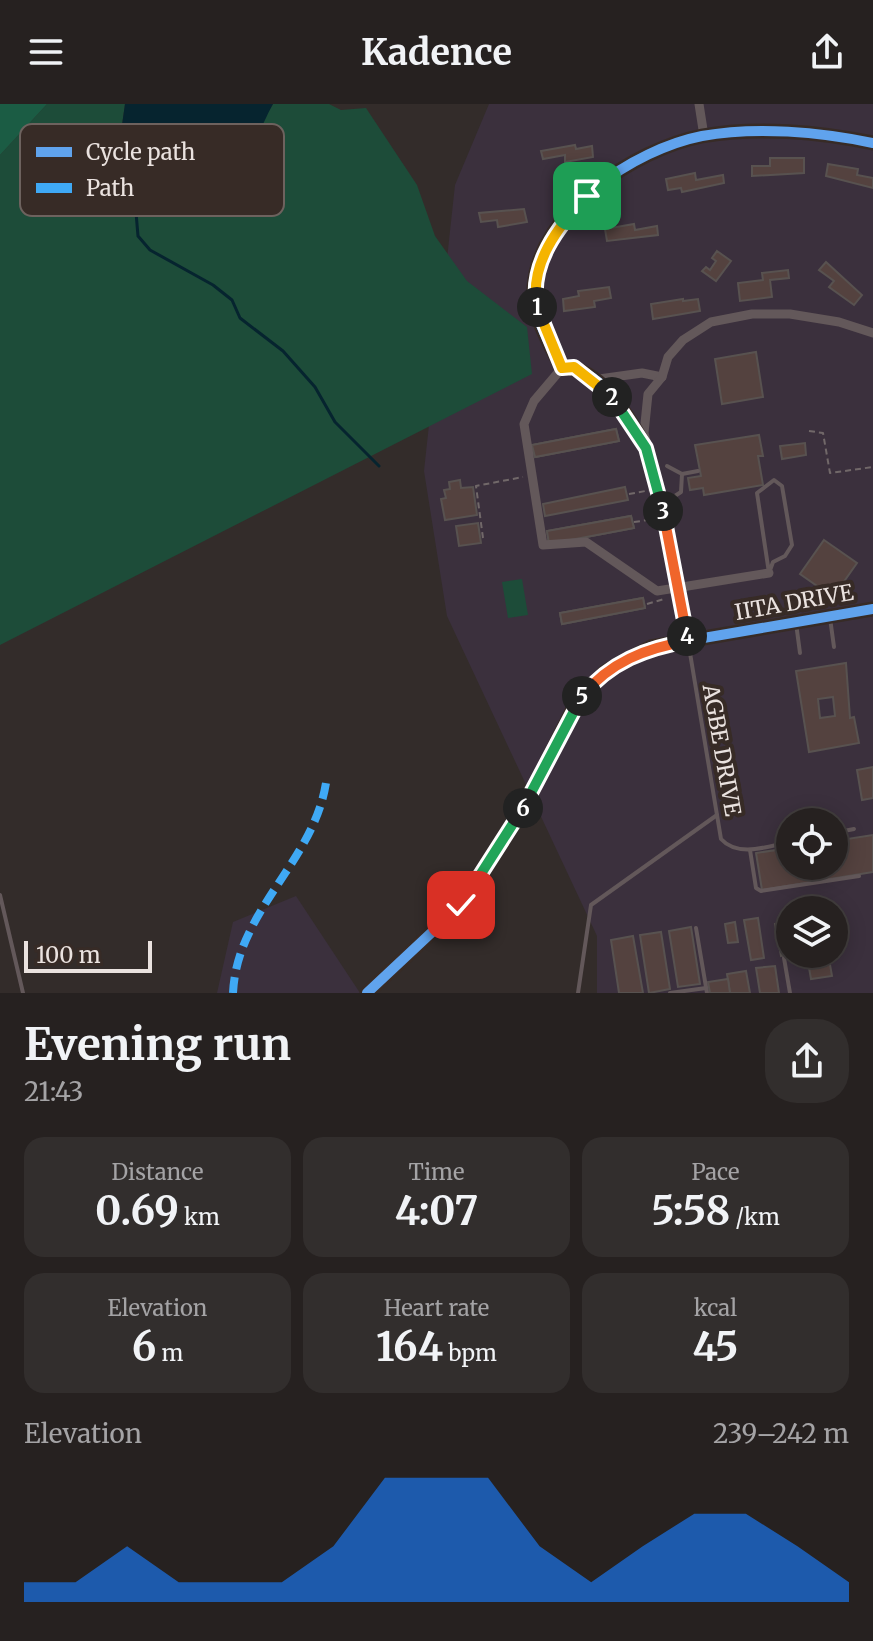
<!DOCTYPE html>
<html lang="en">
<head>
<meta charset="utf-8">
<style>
	body { margin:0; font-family:Merriweather,serif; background:#322e2d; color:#f1f3f6; height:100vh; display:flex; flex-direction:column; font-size:30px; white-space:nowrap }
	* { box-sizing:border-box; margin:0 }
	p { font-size:26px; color:#a4a3a5 }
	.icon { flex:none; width:44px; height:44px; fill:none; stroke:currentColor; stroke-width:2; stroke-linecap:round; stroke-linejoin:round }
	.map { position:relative; height:889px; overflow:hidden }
	.drawer { display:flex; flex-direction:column; background:#262120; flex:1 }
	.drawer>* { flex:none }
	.controls { position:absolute; left:776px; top:704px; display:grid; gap:16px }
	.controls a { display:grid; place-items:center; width:72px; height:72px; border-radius:50%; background:#262120; box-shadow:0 4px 20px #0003,0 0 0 2px #423e3e; font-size:40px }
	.scale { position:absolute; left:24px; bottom:20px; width:128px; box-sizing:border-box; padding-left:8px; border:4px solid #eae2df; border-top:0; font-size:22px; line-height:28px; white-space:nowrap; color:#eae2df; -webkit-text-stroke:6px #372b26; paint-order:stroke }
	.pin { position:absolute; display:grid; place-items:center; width:68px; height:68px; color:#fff; margin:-34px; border-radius:16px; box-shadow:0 4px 12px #0006 }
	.km { position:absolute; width:40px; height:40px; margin:-20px; border-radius:50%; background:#222; color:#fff; font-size:22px; line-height:40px; text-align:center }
	.round { display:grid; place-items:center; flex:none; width:84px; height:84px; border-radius:32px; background:#322e2d }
	.summary { display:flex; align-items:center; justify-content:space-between; height:136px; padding:0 24px }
	h1 { font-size:44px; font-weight:700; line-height:60px }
	.figures { display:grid; grid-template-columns:repeat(3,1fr); gap:12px; height:136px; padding:8px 24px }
	.figures div { display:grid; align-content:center; border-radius:20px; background:#322e2d; text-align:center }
	.figures b { font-size:40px; font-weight:700 }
	.figures small { font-size:22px; font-weight:400 }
	.figures p { font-size:22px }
	.chart { height:224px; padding:16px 24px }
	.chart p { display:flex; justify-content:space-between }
	.chart svg { width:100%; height:144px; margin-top:8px; fill:#1a73e8; opacity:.7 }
	header { display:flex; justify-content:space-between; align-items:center; height:104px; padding:0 24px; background:#262120; font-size:36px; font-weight:700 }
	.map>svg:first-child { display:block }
</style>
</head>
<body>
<header><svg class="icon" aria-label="menu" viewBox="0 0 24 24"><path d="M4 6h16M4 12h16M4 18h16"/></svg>Kadence<svg class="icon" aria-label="share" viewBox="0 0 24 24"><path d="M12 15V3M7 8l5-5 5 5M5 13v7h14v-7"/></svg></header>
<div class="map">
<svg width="873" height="889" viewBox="0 0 873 889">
	<rect width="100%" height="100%" fill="#332c2a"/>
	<g fill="#3b303d" fill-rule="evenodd">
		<path d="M489,0H873V889H597V832L447,512L424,367L455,81ZM790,718H834V762H790ZM790,806H834V850H790Z"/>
		<path d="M296,792L360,889H217L233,818Z"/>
	</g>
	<g fill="#1d4c39">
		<path d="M47,0H125L118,49L191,78C223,67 256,29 273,0H329L341,6L366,4L417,81L435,132L467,177L527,223L532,270L0,541V51Z"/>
		<path d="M522,475L528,511L508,514L502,478Z"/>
	</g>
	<path fill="#1b5c44" d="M0,0H47L0,51Z"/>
	<path fill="#06242f" d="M125,0H273C261,21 253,52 231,65C212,77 198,70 180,90L118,49Z"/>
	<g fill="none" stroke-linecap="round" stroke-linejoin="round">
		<path stroke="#06242f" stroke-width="3" d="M145,63L134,85L138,132L150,146L213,181L232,196L240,214L283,247L315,283L335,318L379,362"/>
	</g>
	<g fill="#54423f" stroke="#585250" stroke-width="2" fill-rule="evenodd">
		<path d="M575,41L576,45L592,42L593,53L565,58V51L543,55L541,47Z"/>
		<path d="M770,54H804V69L752,72V62H770Z"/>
		<path d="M828,60L858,65L857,71L873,74V84L826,72Z"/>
		<path d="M695,69L696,76L723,71L724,79L682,88L681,84L668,86L666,75Z"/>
		<path d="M524,105L527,118L498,123L497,116L481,118L479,109Z"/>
		<path d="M634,120L635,126L657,122L658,131L607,137L605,125Z"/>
		<path d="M717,147L731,157L716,177L702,167L706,163L710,166L716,157L712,154Z"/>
		<path d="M826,158L862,191L854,201L829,183L834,177L819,166Z"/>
		<path d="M788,166L789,174L770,176L772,193L740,197L738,179L763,176L762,169Z"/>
		<path d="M609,183L611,194L594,197L595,203L564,207L563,195L579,192L578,187Z"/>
		<path d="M683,195V197L698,195L700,207L653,215L651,200Z"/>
		<path d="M756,248L763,293L722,300L715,255Z"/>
		<path d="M616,325L619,337L535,353L532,341Z"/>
		<path d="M616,325L619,337L535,353L532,341Z"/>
		<path d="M759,331L763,352H758L763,381L704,391L703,384L690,386L688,374L701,372L695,341Z"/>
		<path d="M805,339L806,351L782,355L780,342Z"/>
		<path d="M460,376L461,384L473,383L477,411L445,416L441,395L446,394L444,386L450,385L449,378Z"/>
		<path d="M625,383L628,396L545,412L543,400Z"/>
		<path d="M631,412L634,424L549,440L547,427Z"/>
		<path d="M631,412L634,424L549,440L547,427Z"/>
		<path d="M478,419L481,439L459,442L456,422Z"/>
		<path d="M824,436L857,459L833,493L800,470Z"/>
		<path d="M643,494L645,504L562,520L560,509Z"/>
		<path d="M643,494L645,504L562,520L560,509Z"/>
		<path d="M846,559L850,614L854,613L859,639L809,648L796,567ZM833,593L835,612L820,614L818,595Z"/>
		<path d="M873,663V694L862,696L857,666Z"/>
		<path d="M873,731V768L762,786L756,749L790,744V762H834V737Z"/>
		<path d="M758,814L764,854L751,856L744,816Z"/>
		<path d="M735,818L738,838L728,839L725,820Z"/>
		<path d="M785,818L790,850L781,852L775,820Z"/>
		<path d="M691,823L700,880L678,883L669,827Z"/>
		<path d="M661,828L670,885L649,889L640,831Z"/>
		<path d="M633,832L643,889H619L611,836Z"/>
		<path d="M829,855L832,872L811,875L808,858Z"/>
		<path d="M775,862L779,889H760L756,864Z"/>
		<path d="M746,867L750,889H730L727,870Z"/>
		<path d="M728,875L730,889H710L708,878Z"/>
	</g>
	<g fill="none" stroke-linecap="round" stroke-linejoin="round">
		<g stroke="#716869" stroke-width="2" stroke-dasharray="6 4" stroke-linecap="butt">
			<path d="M809,327L823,329L830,369L873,363"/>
			<path d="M629,390L651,386"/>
			<path d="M634,418L655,415"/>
			<path d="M483,434L476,382L523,373"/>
			<path d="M647,500L664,495"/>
		</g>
		<g stroke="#63585a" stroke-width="4">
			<path d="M667,362L682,370"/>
			<path d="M774,376L782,382L792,441L785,452L773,458L769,469L757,389Z"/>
			<path d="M664,399L681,388L682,370L698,367"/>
			<path d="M830,514L834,543"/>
			<path d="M796,519L800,549"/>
			<path d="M688,537L721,735C738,754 769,742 790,738"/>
			<path d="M834,729L854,725"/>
			<path d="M750,746L756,784L761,787L859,772"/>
			<path d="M0,791L23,889"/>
			<path d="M696,824L707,889"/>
			<path d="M784,854L790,889"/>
			<path d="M578,889L591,801L717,711"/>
			<path d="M670,889L706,884"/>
		</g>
		<g stroke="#63585a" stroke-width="9">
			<path d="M699,0L704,32"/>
			<path d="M562,264L534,297L524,320L543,441L586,438L657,487L769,469"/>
			<path d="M592,276L642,269L662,273"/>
			<path d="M646,344C629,314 601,262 562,264C550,241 532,211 534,183C539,108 635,45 702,32C756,22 820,28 873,39"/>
			<path d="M688,537L662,400L644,329L648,290L662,273L668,253L683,236L711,218L752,210H790L839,218L873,229"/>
			<path d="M367,889L461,801L527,698L576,599L606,567L651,543L873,505"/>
		</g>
		<path stroke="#3fa9f5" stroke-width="8" stroke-dasharray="16 8" stroke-linecap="butt" d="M233,889C237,806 313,759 326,679"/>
		<defs>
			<g id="cycleway">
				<path d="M646,344C629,314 601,262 562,264C550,241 532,211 534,183C539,108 635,45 702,32C756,22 820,28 873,39"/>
				<path d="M367,889L461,801L527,698L576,599L606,567L651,543L873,505"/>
			</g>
		</defs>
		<use href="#cycleway" stroke="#372b26" stroke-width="15"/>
		<use href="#cycleway" stroke="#60a3ed" stroke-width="10"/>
	</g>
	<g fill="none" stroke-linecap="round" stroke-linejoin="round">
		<defs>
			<path id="split-1" d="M537,203C529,160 558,122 587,92"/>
			<path id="split-2" d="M537,203L562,264L574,263L612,293"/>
			<path id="split-3" d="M612,293L646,344L663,407"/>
			<path id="split-4" d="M663,407L687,532"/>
			<path id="split-5" d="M582,592C610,558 646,544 688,537L687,532"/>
			<path id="split-6" d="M523,704L582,592"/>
			<path id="split-7" d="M461,801L523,704"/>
		</defs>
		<use href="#split-1" stroke="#fff" stroke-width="16"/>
		<use href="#split-2" stroke="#fff" stroke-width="16"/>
		<use href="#split-3" stroke="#fff" stroke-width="16"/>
		<use href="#split-4" stroke="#fff" stroke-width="16"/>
		<use href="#split-5" stroke="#fff" stroke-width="16"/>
		<use href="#split-6" stroke="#fff" stroke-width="16"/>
		<use href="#split-7" stroke="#fff" stroke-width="16"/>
		<use href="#split-1" stroke="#f5b400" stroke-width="10"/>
		<use href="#split-2" stroke="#f5b400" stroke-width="10"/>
		<use href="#split-3" stroke="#22a559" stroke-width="10"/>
		<use href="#split-4" stroke="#f0652b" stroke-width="10"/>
		<use href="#split-5" stroke="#f0652b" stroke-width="10"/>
		<use href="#split-6" stroke="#22a559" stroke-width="10"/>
		<use href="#split-7" stroke="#22a559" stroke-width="10"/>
	</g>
	<g text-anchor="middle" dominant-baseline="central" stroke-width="8" stroke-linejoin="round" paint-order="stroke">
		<g font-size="22" fill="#eae2df" stroke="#372b26">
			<text transform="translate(794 498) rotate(-10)">IITA DRIVE</text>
			<text transform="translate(722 646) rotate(80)">AGBE DRIVE</text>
		</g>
	</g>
	<rect x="20" y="20" width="264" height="92" rx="12" fill="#372b26" stroke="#6d625e" stroke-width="2"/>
	<rect x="36" y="43" width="36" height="10" fill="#60a3ed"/>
	<rect x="36" y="79" width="36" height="10" fill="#3fa9f5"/>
	<g font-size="22" fill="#eae2df">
		<text x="86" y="56">Cycle path</text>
		<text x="86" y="92">Path</text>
	</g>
</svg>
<div class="controls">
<a><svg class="icon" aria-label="locate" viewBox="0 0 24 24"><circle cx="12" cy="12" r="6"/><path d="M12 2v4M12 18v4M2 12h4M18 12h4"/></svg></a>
<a><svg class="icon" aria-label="layers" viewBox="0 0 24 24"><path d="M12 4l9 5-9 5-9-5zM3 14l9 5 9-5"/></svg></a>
</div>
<div class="scale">100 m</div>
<div class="pin" style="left:587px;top:92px;background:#1e9e55"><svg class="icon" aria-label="arrive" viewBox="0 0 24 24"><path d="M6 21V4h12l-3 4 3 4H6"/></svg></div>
<div class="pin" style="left:461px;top:801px;background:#d93025"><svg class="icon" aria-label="check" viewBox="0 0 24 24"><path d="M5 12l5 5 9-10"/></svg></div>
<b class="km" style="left:537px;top:203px">1</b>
<b class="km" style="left:612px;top:293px">2</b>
<b class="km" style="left:663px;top:407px">3</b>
<b class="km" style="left:687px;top:532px">4</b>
<b class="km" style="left:582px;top:592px">5</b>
<b class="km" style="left:523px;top:704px">6</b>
</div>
<section class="drawer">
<div class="summary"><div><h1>Evening run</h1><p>21:43</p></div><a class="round"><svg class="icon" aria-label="share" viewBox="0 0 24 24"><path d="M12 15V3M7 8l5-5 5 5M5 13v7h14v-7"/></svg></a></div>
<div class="figures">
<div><p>Distance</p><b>0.69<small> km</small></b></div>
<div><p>Time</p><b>4:07</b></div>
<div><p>Pace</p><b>5:58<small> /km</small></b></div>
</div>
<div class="figures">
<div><p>Elevation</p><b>6<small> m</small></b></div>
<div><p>Heart rate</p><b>164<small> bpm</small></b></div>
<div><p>kcal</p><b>45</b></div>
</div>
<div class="chart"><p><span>Elevation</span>239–242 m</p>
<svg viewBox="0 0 160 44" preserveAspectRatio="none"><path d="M0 44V38L10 38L20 27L30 38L40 38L50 38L60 27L70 6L80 6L90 6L100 27L110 38L120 27L130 17L140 17L150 27L160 38V44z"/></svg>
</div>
</section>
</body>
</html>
